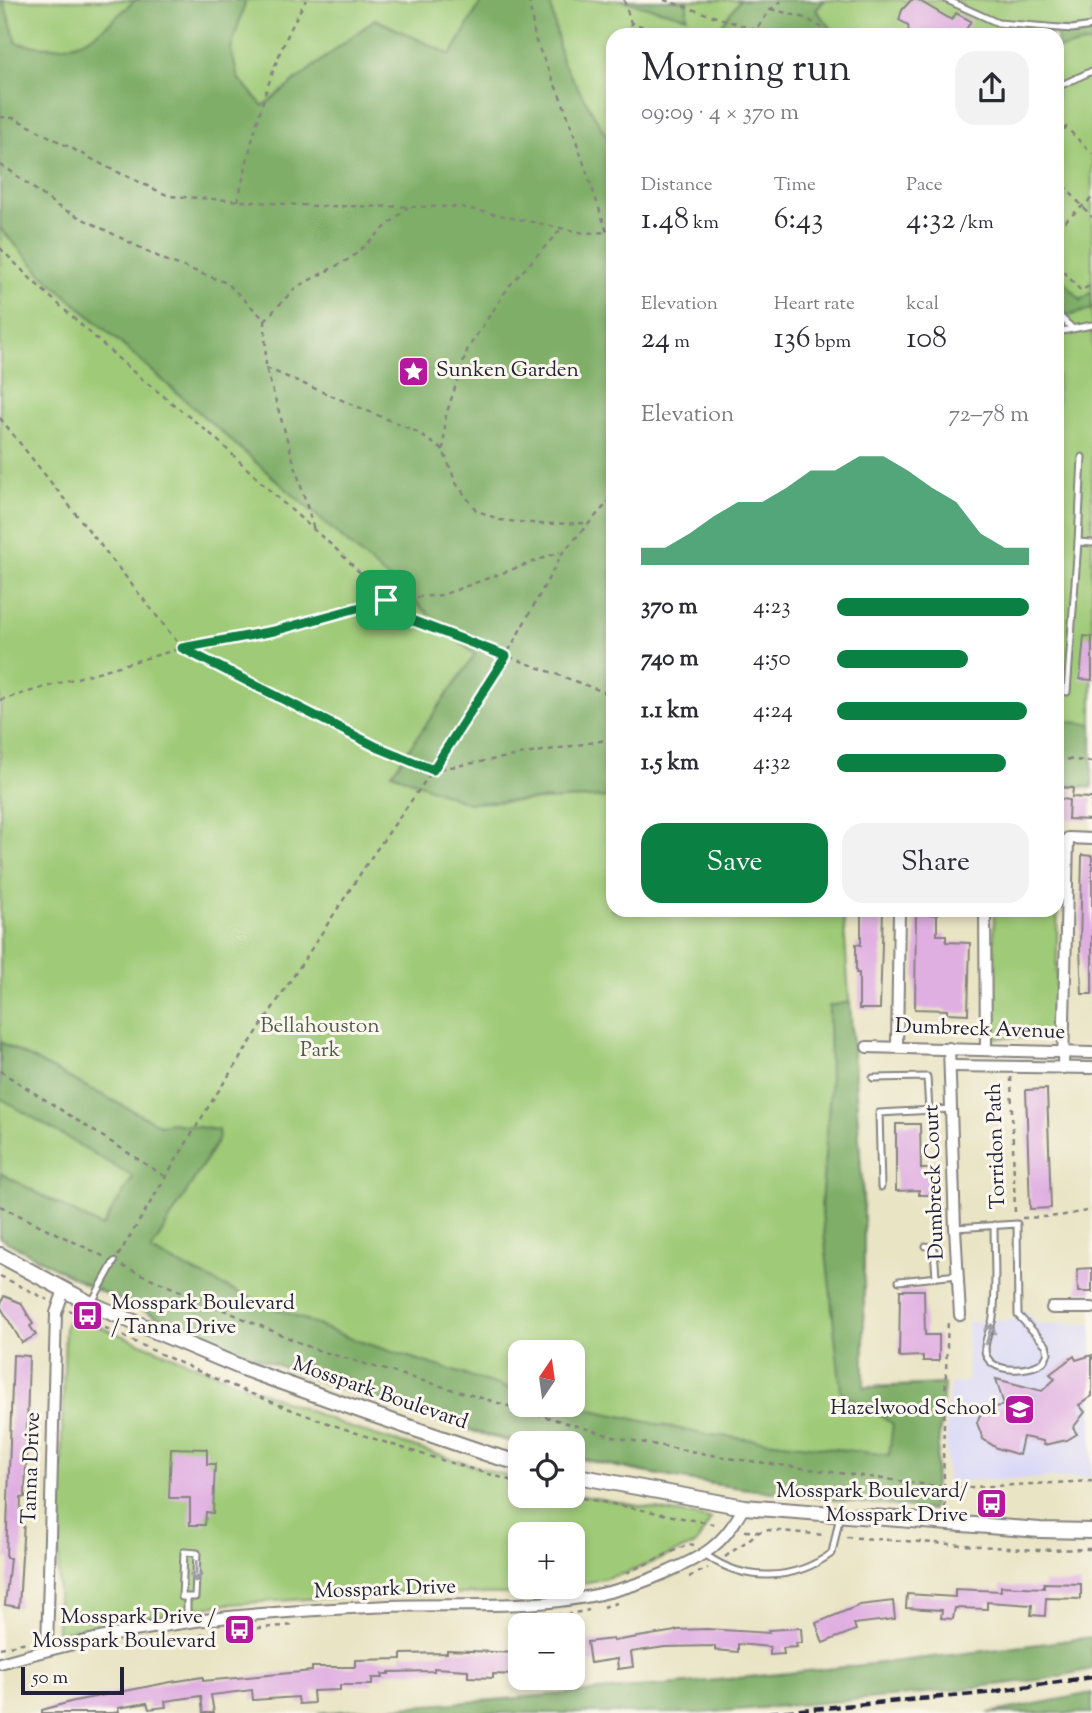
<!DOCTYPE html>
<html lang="en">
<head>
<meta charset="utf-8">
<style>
	body { margin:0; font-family:"Sorts Mill Goudy",serif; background:#f2f2f3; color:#2b2b33; height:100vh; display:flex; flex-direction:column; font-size:26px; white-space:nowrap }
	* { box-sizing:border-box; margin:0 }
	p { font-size:23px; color:#7c7c81 }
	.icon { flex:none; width:38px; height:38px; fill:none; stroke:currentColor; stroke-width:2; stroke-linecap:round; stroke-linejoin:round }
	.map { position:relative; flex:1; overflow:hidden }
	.sheet { position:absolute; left:606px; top:28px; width:458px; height:889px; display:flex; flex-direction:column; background:#fff; border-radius:21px; box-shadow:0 4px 10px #0003 }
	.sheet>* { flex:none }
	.needle { width:46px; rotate:13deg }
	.fabs { position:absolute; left:508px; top:1340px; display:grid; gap:14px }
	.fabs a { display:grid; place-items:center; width:77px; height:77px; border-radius:14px; background:#fff; box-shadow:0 4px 10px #0003; font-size:35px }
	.scale { position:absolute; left:21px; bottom:18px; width:103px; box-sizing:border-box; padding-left:7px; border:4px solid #22223b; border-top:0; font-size:19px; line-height:24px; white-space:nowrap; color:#22223b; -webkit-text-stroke:5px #fbf7ec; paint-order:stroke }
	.pin { position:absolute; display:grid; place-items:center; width:60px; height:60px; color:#fff; margin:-30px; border-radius:14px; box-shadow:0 4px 10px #0006 }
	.round { display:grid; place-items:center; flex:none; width:74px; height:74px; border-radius:21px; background:#f2f2f3 }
	.head { display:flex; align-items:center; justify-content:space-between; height:119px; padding:0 35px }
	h1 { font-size:38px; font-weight:600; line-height:52px }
	.figures { display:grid; grid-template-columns:repeat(3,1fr); gap:10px; height:119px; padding:7px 35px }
	.figures div { display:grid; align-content:center }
	.figures b { font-size:30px; font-weight:600 }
	.figures small { font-size:19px; font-weight:400 }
	.figures p { font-size:19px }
	.chart { height:196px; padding:14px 35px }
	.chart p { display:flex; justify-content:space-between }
	.chart svg { width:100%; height:126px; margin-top:7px; fill:#0b8043; opacity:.7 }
	.cta { display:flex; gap:14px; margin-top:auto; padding:14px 35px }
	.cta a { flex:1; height:80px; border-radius:21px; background:#0b8043; color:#fff; font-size:28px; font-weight:600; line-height:80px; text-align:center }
	.cta a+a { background:#f2f2f3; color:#2b2b33 }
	ul { padding:0 35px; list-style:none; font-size:23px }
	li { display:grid; grid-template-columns:112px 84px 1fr; align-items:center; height:52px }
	li i { height:18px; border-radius:9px; background:#0b8043 }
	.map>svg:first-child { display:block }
</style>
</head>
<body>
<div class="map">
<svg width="1092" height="1713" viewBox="0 0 1092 1713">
	<rect width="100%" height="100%" fill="#fbf7ec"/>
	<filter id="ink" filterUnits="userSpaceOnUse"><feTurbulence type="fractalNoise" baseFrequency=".0143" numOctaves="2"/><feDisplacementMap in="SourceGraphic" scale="14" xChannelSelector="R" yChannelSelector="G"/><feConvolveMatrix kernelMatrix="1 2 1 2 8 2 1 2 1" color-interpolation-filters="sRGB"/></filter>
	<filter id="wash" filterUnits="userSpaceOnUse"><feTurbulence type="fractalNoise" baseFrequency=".00686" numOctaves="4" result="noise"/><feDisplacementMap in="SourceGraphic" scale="28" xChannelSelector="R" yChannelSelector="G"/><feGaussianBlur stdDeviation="1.57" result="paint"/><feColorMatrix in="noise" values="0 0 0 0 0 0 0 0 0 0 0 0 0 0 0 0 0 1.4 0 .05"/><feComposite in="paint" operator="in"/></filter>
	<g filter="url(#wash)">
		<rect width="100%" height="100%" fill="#e9e4c4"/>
		<path fill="#d8d7f8" d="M1024,1310L1038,1324H1092V1477L947,1481L946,1433L950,1384L968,1382L967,1322L1012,1320Z"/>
		<g fill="#9fca77" stroke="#607659" stroke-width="2" fill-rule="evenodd">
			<path d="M0,0H1092V788L1057,784V35H612V910H843L864,1214V1387L944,1384L932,1510C811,1497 691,1485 572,1457V1444H520L491,1437L336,1387L200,1336L89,1286L0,1238ZM520,1353H572V1405H520Z"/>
			<path d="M1058,862L1056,1037L992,1038L994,910H1057Z"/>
			<path d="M71,1315L349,1427L520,1480V1496H572V1494L711,1519L696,1544L627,1573L572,1586V1535H520V1587H567L508,1594L399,1593L215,1605L57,1633L65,1326Z"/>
		</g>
		<g fill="#7fae68" stroke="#506852" stroke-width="2">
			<path d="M0,0H3L17,43C79,55 91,40 135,0H246L231,49L238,78L263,106L375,19L451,55L482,0H550L562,61L612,145V797L468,803L392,773L475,655L43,275L0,228Z"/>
			<path d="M620,0H687V17Z"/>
			<path d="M740,0H825L816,10L837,35H714Z"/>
			<path d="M1028,30H1092V43L1057,49V35H1005L1007,32Z"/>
			<path d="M1057,274L1081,300L1092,292V309L1068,316L1057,305Z"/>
			<path d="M1057,721L1092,724V788L1057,784Z"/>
			<path d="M850,1002L864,1214V1388L944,1384L932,1510C811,1497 690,1486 572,1456V1444H524L477,1432L336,1387L200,1336L89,1286L0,1238V1173L102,1227L133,1177L0,1098V1042L160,1125L173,1123L218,1130L219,1138L151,1251L241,1294L349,1338L520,1392V1405H569L703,1434L889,1455L893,1424L841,1392L821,1204L830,1090L829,1006Z"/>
			<path d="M1092,1637V1669L1046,1679L900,1696L701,1713H318C577,1695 836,1672 1092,1637Z"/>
			<path d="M1092,1693V1713H988H989Z"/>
		</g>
		<g id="blocks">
			<g fill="#e0afe2">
				<path d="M911,0H918L952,20L956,13L971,21L963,35H914L909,33L908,25L899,20L902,10Z"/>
				<path d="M1084,636L1092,637V680L1080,679Z"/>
				<path d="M1057,787L1073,788L1072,797L1092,798L1091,820L1068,819L1069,800L1057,798Z"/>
				<path d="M1082,855L1092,856V994H1082L1080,948Z"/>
				<path d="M861,910H883L880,1009H859V973H856V944L861,945Z"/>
				<path d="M916,913L937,915V935H946V942L970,943L968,1014L947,1013V1010L915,1009Z"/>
				<path d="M1047,1089L1051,1208L1030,1209L1026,1090Z"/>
				<path d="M896,1124H920L921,1169H935L936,1195H919V1190L896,1191Z"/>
				<path d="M1092,1268V1292H1078L1077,1269Z"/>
				<path d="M900,1290H924L925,1335H939V1361H923V1356L899,1357Z"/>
				<path d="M4,1296L21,1303L33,1324L30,1326L36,1335L22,1343L0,1306Z"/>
				<path d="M13,1355L29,1356L25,1497L21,1498L20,1521H24L19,1607L5,1605L10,1558H6Z"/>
				<path d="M1092,1355V1396L1079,1405L1085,1412L1073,1428L1077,1434L1067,1440L1044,1445L1043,1441L1023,1437L1019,1455L997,1448L983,1439L977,1423L979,1417L984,1410L1004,1405L996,1379L1042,1391L1055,1379L1050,1374L1074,1356L1076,1360Z"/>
				<path d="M171,1448L207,1449V1464H215L213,1513L206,1512L205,1525H190V1498H169Z"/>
				<path d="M1044,1583L1081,1584V1599L1046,1598L1045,1616L1031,1615L1032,1605L987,1602V1609L955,1608L953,1619L941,1618L942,1610L906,1608L907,1594L955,1597V1589L1001,1591V1586L1044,1588Z"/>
				<path d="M893,1601L895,1619L854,1624L856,1630L823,1643L816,1623L860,1605Z"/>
				<path d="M801,1628L802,1643H796L797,1647L783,1648L784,1654L770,1655V1647L738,1644V1652L715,1650V1646L665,1647L631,1652L633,1667L618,1669L617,1659L590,1663L587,1642L613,1639V1641L676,1631V1630L707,1629L769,1633L768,1630Z"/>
				<path d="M447,1650L520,1653V1675L493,1674V1678L468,1677V1670L434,1668V1671L389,1672V1674H382L383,1678H372V1685H340V1690L313,1691L314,1703L299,1704L298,1697L253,1700L252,1690L211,1695L214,1713H203L201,1696L165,1701L166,1707L149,1709L147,1703L118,1708L119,1712L112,1713H42V1710L74,1701L171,1682L203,1677V1681L312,1671V1667H355V1660L401,1659V1654L447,1653Z"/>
			</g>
		</g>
	</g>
	<g filter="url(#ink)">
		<use href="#blocks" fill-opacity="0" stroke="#868380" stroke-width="2"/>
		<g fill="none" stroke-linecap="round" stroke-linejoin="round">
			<defs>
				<g id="service">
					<path d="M947,0L998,23L1072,29L1092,26"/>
					<path d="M1057,87L1092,71"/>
					<path d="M1057,314L1072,328"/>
					<path d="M1057,332L1092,325"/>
					<path d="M1082,457L1078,542L1092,543"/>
					<path d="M1067,692L1078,542"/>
					<path d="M873,1078L927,1077L929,1110"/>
					<path d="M881,1187L879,1113L952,1109"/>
					<path d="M955,1228L1017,1224L1018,1315L1046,1345L1048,1353L1044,1361C1031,1372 993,1374 986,1355C982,1344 991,1329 993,1318C997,1288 994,1255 994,1225"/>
					<path d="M926,1246L934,1249L936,1277"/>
					<path d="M899,1281L958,1275"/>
					<path d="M92,1302L114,1262"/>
					<path d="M706,1555C745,1583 794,1581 832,1553L840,1515"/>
					<path d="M187,1623V1597H182L184,1552L197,1553L195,1597H187"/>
				</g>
				<g id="minor">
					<path d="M985,910L986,1049"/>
					<path d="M897,1046L899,910"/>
					<path d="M867,1047L1092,1053"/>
					<path d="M949,1048L955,1228L960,1315"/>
					<path d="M951,1066L1092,1068"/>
					<path d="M1063,1068L1068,838L1092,839"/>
					<path d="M1052,1308H1092"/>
					<path d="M47,1649L56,1313L64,1290"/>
					<path d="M0,1663C84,1639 173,1621 261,1614C303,1610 346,1608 388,1606C486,1603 572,1614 665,1573C705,1555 722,1547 744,1507"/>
				</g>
				<g id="tertiary">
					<path d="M0,1255L91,1304L245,1369L365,1412L491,1455L520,1463"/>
					<path d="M572,1475L744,1507L1040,1530L1092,1531"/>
				</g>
			</defs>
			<use href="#service" stroke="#868380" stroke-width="9"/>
			<use href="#minor" stroke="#868380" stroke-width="14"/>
			<use href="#tertiary" stroke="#868380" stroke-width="18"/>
			<g stroke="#868380" stroke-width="2.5" stroke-dasharray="5 5" stroke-linecap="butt">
				<path d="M529,0L535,39L565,108L607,232L612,240"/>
				<path d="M624,0L631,23"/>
				<path d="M664,0L756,30"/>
				<path d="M771,9L805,18L835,35"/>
				<path d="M634,31L650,35"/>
				<path d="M635,35L631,23L672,35"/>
				<path d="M752,35L771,9L783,0"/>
				<path d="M0,117L14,118L109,168L169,196L316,206L461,207L584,233L607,232L612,225"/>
				<path d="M1057,137L1066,127L1092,154"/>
				<path d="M0,165L8,169L57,206L165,260L227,283L265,320L295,288L351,258L408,207"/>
				<path d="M1057,178L1092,217"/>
				<path d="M238,201C253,133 270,61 306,0"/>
				<path d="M1057,228L1092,198"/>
				<path d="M0,248L34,282L131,370L213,436L281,501L336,549L406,618L612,695"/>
				<path d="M1057,264L1081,291L1092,284"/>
				<path d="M265,320L266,368L314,530"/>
				<path d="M266,368L415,431L443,450L456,483L476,510L500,520L541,524L588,523"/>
				<path d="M0,418L182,648L377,747L433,770L612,739"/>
				<path d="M443,450L446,415L468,348L510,285L562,228"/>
				<path d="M0,700L182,648L274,631L386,600L442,595L560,552"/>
				<path d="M1057,758L1092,762"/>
				<path d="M0,1071L166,1177"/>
				<path d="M1011,1077L1015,1214"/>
				<path d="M0,1206L107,1258"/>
				<path d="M1022,1218L1059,1216L1092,1210"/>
				<path d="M118,1256L210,1104L370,859L433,770L506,656L563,552L612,498"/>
				<path d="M122,1266L314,1349L618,1438L734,1459L952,1488L1092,1481"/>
				<path d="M0,1276L48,1300"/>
				<path d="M69,1310C152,1351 236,1390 322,1421C387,1444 453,1464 520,1483"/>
				<path d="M572,1496L718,1525"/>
				<path d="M945,1508L943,1451L948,1319"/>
				<path d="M745,1531L759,1532"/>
				<path d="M846,1537L1038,1550L1092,1549"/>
				<path d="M725,1557L759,1532L769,1530L825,1535"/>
				<path d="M626,1573L689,1544L694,1545"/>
				<path d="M689,1577L708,1568"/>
				<path d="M387,1593L409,1592"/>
				<path d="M603,1607L617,1603"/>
				<path d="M516,1618L569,1614L589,1610"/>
				<path d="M247,1629L296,1625"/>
				<path d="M0,1648L27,1642"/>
				<path d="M102,1651L220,1632"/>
			</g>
			<use href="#service" stroke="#fff" stroke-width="5"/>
			<use href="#minor" stroke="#fff" stroke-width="10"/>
			<use href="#tertiary" stroke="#fff" stroke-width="14"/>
			<path stroke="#22223b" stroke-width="4.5" stroke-dasharray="10 5" stroke-linecap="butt" d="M769,1713L984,1693L1092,1677"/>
		</g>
		<defs><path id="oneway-shaft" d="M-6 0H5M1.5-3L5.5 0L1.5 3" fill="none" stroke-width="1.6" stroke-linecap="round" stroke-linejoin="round" transform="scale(1.75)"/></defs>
		<g stroke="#9c9ca7">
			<use href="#oneway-shaft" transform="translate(989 1334) rotate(-74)"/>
			<use href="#oneway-shaft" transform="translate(196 1572) rotate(92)"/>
		</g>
	</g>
	<g fill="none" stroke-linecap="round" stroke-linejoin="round" filter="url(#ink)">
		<defs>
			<path id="route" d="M386,600L406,618L506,656L433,770L377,747L182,648L274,631Z"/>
		</defs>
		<use href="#route" stroke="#fff" stroke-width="14"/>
		<use href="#route" stroke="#0b8043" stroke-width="9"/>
	</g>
	<defs>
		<symbol id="sight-square" viewBox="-11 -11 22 22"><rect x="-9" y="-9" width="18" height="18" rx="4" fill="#b5179e" stroke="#fbf7ec"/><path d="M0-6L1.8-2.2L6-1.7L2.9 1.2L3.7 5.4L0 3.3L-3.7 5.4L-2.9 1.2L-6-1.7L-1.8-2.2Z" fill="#fff"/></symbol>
		<symbol id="bus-square" viewBox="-11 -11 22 22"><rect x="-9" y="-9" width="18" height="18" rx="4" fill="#b5179e" stroke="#fbf7ec"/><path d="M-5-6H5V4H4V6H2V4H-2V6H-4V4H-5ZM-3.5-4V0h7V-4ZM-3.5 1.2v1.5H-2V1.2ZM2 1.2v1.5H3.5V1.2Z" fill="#fff"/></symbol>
		<symbol id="school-square" viewBox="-11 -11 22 22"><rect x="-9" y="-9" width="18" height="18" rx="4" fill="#b5179e" stroke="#fbf7ec"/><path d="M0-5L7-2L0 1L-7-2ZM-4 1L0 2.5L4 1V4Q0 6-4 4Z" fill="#fff"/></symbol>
	</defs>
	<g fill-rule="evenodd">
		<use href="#sight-square" x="396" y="354" width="35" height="35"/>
		<use href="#bus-square" x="70" y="1298" width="35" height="35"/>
		<use href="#school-square" x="1002" y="1392" width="35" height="35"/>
		<use href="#bus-square" x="974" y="1486" width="35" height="35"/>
		<use href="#bus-square" x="222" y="1612" width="35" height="35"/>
	</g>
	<g text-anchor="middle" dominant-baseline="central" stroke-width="6" stroke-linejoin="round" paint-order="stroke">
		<g font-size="21" fill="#22223b" stroke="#fbf7ec" text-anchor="end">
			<text x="436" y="371" text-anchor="start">Sunken Garden</text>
			<text x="111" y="1304" text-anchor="start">Mosspark Boulevard<tspan x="111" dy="24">/ Tanna Drive</tspan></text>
			<text x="997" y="1409">Hazelwood School</text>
			<text x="968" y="1492">Mosspark Boulevard/<tspan x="968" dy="24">Mosspark Drive</tspan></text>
			<text x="216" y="1618">Mosspark Drive /<tspan x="216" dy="24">Mosspark Boulevard</tspan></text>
		</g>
		<g font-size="21" fill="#4e5d50" stroke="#fbf7ec">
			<text x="320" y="1027">Bellahouston<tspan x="320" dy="24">Park</tspan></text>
		</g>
		<g font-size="21" fill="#22223b" stroke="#fbf7ec">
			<text transform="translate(980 1030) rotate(2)">Dumbreck Avenue</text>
			<text transform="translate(997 1146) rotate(-92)">Torridon Path</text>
			<text transform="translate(935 1182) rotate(-92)">Dumbreck Court</text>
			<text transform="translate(380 1394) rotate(19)">Mosspark Boulevard</text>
			<text transform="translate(32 1468) rotate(-88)">Tanna Drive</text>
			<text transform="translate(385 1590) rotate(-2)">Mosspark Drive</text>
		</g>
	</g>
</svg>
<div class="fabs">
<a><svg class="needle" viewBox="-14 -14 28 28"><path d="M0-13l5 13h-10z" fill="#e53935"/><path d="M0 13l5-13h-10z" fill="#7c7c81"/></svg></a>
<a><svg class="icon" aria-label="locate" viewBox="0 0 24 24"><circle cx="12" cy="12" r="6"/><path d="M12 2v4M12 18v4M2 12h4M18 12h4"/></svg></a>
<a>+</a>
<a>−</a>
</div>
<div class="scale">50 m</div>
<div class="pin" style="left:386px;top:600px;background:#1e9e55"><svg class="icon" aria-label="arrive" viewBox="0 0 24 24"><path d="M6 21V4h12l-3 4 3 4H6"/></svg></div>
<section class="sheet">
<div class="head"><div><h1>Morning run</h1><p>09:09 · 4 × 370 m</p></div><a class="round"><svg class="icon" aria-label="share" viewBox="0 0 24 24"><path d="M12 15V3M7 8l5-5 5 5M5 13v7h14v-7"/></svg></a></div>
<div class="figures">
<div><p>Distance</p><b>1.48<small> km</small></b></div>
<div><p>Time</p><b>6:43</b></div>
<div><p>Pace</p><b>4:32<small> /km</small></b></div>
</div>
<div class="figures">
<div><p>Elevation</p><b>24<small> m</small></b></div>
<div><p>Heart rate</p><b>136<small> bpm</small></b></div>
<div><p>kcal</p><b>108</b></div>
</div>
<div class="chart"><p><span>Elevation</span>72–78 m</p>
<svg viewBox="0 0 160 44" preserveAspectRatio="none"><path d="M0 44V38L10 38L20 33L30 27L40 22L50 22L60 17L70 11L80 11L90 6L100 6L110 11L120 17L130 22L140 33L150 38L160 38V44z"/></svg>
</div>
<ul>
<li><b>370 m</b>4:23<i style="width:100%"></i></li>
<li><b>740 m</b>4:50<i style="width:68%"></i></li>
<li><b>1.1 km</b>4:24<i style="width:99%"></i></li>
<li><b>1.5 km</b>4:32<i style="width:88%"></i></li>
</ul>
<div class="cta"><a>Save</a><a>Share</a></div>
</section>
</div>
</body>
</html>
